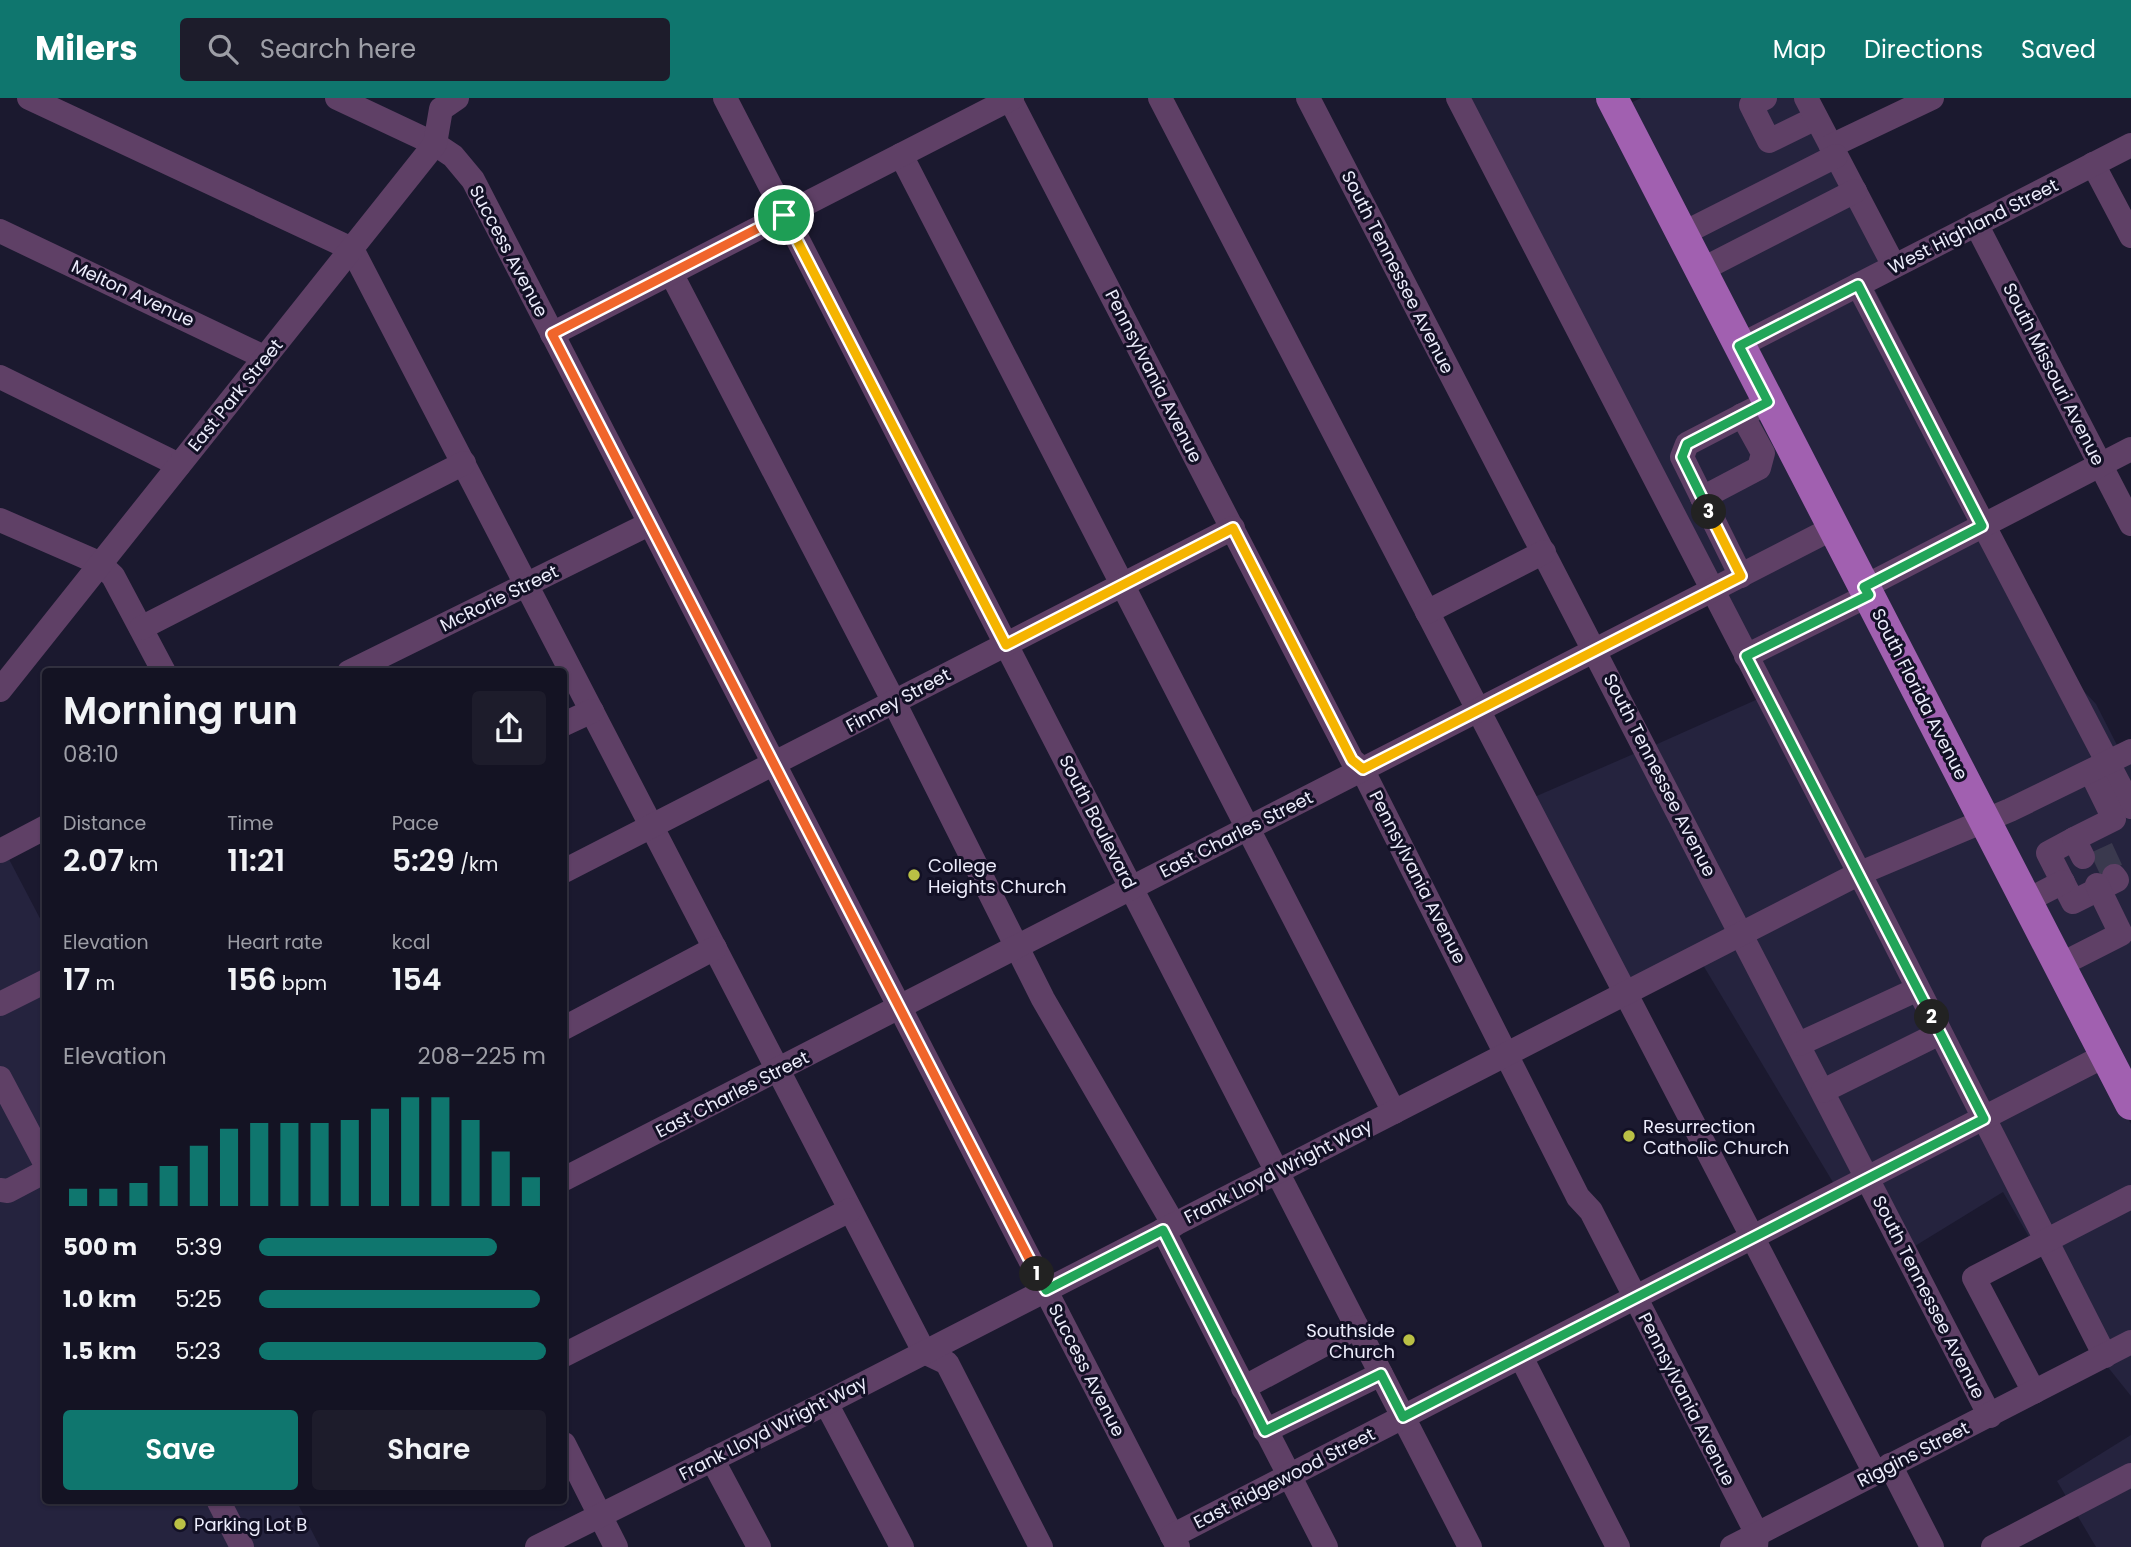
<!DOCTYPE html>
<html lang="en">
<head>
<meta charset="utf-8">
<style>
	body { margin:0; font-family:Poppins,sans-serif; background:#1d1c2b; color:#f1f3f6; height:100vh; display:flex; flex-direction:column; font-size:26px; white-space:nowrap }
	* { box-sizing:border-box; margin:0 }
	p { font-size:23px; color:#9d9ea6 }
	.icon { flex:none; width:38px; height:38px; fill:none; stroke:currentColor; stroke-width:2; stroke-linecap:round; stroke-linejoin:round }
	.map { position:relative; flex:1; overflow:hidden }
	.side { position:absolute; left:42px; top:570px; width:525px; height:836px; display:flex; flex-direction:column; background:#141323; border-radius:7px; box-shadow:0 2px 5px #0004,0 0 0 2px #333241 }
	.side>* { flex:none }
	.pin { position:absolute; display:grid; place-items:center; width:60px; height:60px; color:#fff; margin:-30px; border:4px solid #fff; border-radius:50%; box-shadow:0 2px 7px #0007 }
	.km { position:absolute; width:35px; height:35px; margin:-18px; border-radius:50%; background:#222; color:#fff; font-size:19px; line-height:35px; text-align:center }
	.round { display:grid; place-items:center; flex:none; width:74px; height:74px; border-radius:7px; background:#1d1c2b }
	.headline { display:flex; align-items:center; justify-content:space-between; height:119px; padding:0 21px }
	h1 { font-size:38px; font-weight:600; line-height:52px }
	.stats { display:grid; grid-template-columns:repeat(3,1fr); gap:10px; height:119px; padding:7px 21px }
	.stats div { display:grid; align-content:center }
	.stats b { font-size:30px; font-weight:600 }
	.stats small { font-size:19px; font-weight:400 }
	.stats p { font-size:19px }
	.chart { height:196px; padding:14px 21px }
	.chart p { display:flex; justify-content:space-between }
	.chart svg { width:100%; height:126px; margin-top:7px; stroke:#0f766e; stroke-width:6 }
	.button { display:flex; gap:14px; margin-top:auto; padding:14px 21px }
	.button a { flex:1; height:80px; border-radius:7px; background:#0f766e; color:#fff; font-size:28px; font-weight:600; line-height:80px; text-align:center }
	.button a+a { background:#1d1c2b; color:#f1f3f6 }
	ul { padding:0 21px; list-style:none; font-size:23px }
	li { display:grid; grid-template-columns:112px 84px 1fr; align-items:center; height:52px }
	li i { height:18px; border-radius:9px; background:#0f766e }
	header { display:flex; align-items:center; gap:42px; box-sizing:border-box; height:98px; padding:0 35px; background:#0f766e; color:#fff }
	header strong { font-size:33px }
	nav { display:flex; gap:38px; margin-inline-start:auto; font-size:24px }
	.search { width:490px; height:63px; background:#1d1c2b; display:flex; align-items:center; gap:18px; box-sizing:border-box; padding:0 24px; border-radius:7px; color:#9d9ea6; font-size:26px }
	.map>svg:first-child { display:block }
</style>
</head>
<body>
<header>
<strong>Milers</strong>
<div class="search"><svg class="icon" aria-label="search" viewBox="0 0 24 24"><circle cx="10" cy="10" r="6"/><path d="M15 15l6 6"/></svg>Search here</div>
<nav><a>Map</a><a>Directions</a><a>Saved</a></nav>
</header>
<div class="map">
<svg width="2131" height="1449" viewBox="0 0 2131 1449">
	<rect width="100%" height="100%" fill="#1b192f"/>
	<g fill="#25233e">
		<path d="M1458,0H1602L1820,425L1701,487Z"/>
		<path d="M1641,0H1803L1893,157L1743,234L1626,7Z"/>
		<path d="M1875,192L1989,413L1868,476L1752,253Z"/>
		<path d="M1998,431L2080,589L2096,606L2118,649L1989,709L1877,494Z"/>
		<path d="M1830,443L1971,715L1745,823L1655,647L1758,601L1710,505Z"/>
		<path d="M1638,654L1729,831L1624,885L1523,704Z"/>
		<path d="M2131,665V978L1997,727Z"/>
		<path d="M1980,734L2093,952L1873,1067L1755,841L1863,785Z"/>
		<path d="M0,744L45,830L46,1404H297L320,1449H0Z"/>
		<path d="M1738,849L1856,1075L1834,1086L1703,867Z"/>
		<path d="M2102,970L2131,1026V1232L2093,1249L2003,1094L1915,1148L1882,1085Z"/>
		<path d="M2131,1255V1298L2107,1268Z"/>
		<path d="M2131,1337V1449H2096L2057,1383Z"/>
	</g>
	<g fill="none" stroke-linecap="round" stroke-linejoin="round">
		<path stroke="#3a394e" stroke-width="24" stroke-dasharray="24 12" stroke-linecap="butt" d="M2101,750L2114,778"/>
		<g stroke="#5f4066" stroke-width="24">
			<path d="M29,0L352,151L917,1240L924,1254L947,1265L1041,1449"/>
			<path d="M337,0L435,46L453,58L473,82L1178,1449"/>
			<path d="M725,0L1470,1449"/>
			<path d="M1160,0L1875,1375"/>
			<path d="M1308,0L1990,1318"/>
			<path d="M1458,0L1868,792L2105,1258"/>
			<path d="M1765,0L1751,7L1769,43L1816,20"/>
			<path d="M1806,0L1894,168"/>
			<path d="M1010,1L1352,662L1362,671L1578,1099L1591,1113L1757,1436L1756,1449"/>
			<path d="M1831,48L1932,0"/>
			<path d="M901,57L1394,1014"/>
			<path d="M2093,66L2131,138"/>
			<path d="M1976,126L2131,426"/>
			<path d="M0,133L264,259"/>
			<path d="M1682,136L1836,58"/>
			<path d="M1701,172L1855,93"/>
			<path d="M671,175L894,604L1043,901L1174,1127"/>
			<path d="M1858,187L2131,709"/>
			<path d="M552,236L1012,0"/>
			<path d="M1739,248L2131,47"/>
			<path d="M0,279L179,367"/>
			<path d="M1702,400L1759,370L1763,355L1742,317"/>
			<path d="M0,422L99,465L113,478L164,574"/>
			<path d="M1741,478L1682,359L1687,346L1768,304"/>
			<path d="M1864,489L2131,351"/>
			<path d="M1427,514L1544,454"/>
			<path d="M141,530L464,365"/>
			<path d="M1746,558L1869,497"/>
			<path d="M349,574L649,426"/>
			<path d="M0,592L435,46L441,11L457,0"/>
			<path d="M564,626L592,613"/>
			<path d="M2074,741L2048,755L2073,804L2117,782L2114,778"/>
			<path d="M0,753L46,729"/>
			<path d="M2083,759L2074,741L2114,721L2091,674"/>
			<path d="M564,773L1233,430"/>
			<path d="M2026,803L2063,784"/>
			<path d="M2060,867L2121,836L2097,787"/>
			<path d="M0,906L46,883"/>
			<path d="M564,930L715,850"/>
			<path d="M1799,946L1918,891"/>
			<path d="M0,980L46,1067"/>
			<path d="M1823,993L1940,935"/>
			<path d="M564,1081L1833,430"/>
			<path d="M0,1092L8,1093L46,1073"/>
			<path d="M1163,1132L1326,1449"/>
			<path d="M564,1257L850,1112"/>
			<path d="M1521,1259L1618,1449"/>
			<path d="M1243,1290L1357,1229"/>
			<path d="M2034,1294L1974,1180L2131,1099"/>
			<path d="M826,1305L902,1449"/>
			<path d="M1265,1333L1381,1276"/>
			<path d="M564,1346L616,1449"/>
			<path d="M712,1361L759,1449"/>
			<path d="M1890,1367L1932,1449"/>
			<path d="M219,1404L242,1449"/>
			<path d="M1172,1438L2106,957"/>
			<path d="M537,1449L826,1305L1858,776L2010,712L2131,653"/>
			<path d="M1732,1449L2131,1244"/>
			<path d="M1993,1449L2131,1377"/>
		</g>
		<path stroke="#a160b0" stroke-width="32" d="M1612,0L2131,1006"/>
	</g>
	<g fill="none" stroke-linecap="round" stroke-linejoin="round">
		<defs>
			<path id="split-1" d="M784,117L552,236L1037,1176"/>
			<path id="split-2" d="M1037,1176L1046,1192L1163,1132L1265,1333L1381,1276L1403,1319L1984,1021L1932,919"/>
			<path id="split-3" d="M1709,414L1682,359L1687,346L1768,304L1739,248L1858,187L1982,428L1864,489L1869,497L1746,558L1932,919"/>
			<path id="split-4" d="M784,117L1006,547L1233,430L1352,662L1363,671L1741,478L1709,414"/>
		</defs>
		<use href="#split-1" stroke="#fff" stroke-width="14"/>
		<use href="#split-2" stroke="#fff" stroke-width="14"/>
		<use href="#split-3" stroke="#fff" stroke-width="14"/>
		<use href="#split-4" stroke="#fff" stroke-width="14"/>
		<use href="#split-1" stroke="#f0652b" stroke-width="9"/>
		<use href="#split-2" stroke="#22a559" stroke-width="9"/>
		<use href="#split-3" stroke="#22a559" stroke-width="9"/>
		<use href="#split-4" stroke="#f5b400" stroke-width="9"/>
	</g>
	<g fill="#bac045" stroke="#121025" stroke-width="2.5">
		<circle cx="914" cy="777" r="7"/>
		<circle cx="1629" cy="1038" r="7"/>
		<circle cx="1409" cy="1242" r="7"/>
		<circle cx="180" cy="1426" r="7"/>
	</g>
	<g text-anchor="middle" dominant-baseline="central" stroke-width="6" stroke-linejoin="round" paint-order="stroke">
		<g font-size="18" fill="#ececfb" stroke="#121025">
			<text transform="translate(1973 128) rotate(-27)">West Highland Street</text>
			<text transform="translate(509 153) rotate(62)">Success Avenue</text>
			<text transform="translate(1398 174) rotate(63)">South Tennessee Avenue</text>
			<text transform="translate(133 195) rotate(25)">Melton Avenue</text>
			<text transform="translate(2054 276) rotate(63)">South Missouri Avenue</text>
			<text transform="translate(1154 278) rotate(63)">Pennsylvania Avenue</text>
			<text transform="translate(235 297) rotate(-51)">East Park Street</text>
			<text transform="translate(499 500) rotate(-26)">McRorie Street</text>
			<text transform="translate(1920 596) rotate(63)">South Florida Avenue</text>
			<text transform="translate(898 602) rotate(-28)">Finney Street</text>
			<text transform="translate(1660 677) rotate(63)">South Tennessee Avenue</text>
			<text transform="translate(1098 724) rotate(63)">South Boulevard</text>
			<text transform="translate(1236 736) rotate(-27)">East Charles Street</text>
			<text transform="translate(1418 779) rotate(63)">Pennsylvania Avenue</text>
			<text transform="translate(732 996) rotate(-27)">East Charles Street</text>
			<text transform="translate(1278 1073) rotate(-27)">Frank Lloyd Wright Way</text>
			<text transform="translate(1929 1199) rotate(63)">South Tennessee Avenue</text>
			<text transform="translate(1087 1272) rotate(63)">Success Avenue</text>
			<text transform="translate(1687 1301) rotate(63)">Pennsylvania Avenue</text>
			<text transform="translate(773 1330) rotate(-27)">Frank Lloyd Wright Way</text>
			<text transform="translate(1913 1356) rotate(-27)">Riggins Street</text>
			<text transform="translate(1284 1380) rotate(-27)">East Ridgewood Street</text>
		</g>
		<g font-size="18" fill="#ececfb" stroke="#121025" text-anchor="start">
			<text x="928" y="767">College<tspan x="928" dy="21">Heights Church</tspan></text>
			<text x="1643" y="1028">Resurrection<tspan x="1643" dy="21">Catholic Church</tspan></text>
			<text x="1395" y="1232" text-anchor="end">Southside<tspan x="1395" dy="21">Church</tspan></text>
			<text x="194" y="1426">Parking Lot B</text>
		</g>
	</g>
</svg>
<div class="pin" style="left:784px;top:117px;background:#1e9e55"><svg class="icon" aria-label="arrive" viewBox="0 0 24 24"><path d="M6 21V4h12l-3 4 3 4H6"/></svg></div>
<b class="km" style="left:1037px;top:1176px">1</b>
<b class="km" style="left:1932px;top:919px">2</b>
<b class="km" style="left:1709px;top:414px">3</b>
<section class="side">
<div class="headline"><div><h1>Morning run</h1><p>08:10</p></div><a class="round"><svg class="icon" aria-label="share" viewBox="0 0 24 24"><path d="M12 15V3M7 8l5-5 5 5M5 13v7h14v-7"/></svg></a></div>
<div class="stats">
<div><p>Distance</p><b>2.07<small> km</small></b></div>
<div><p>Time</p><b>11:21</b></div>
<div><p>Pace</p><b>5:29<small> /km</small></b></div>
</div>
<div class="stats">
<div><p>Elevation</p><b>17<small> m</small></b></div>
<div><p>Heart rate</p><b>156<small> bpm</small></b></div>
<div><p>kcal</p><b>154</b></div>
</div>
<div class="chart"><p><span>Elevation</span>208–225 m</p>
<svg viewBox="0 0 160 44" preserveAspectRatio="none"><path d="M5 44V38M15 44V38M25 44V36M35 44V30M45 44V23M55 44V17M65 44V15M75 44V15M85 44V15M95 44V14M105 44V10M115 44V6M125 44V6M135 44V14M145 44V25M155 44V34"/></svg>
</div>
<ul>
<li><b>500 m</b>5:39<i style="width:83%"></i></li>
<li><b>1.0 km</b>5:25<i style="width:98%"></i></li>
<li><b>1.5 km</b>5:23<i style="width:100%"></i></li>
</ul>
<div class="button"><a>Save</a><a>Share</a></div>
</section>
</div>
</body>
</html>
